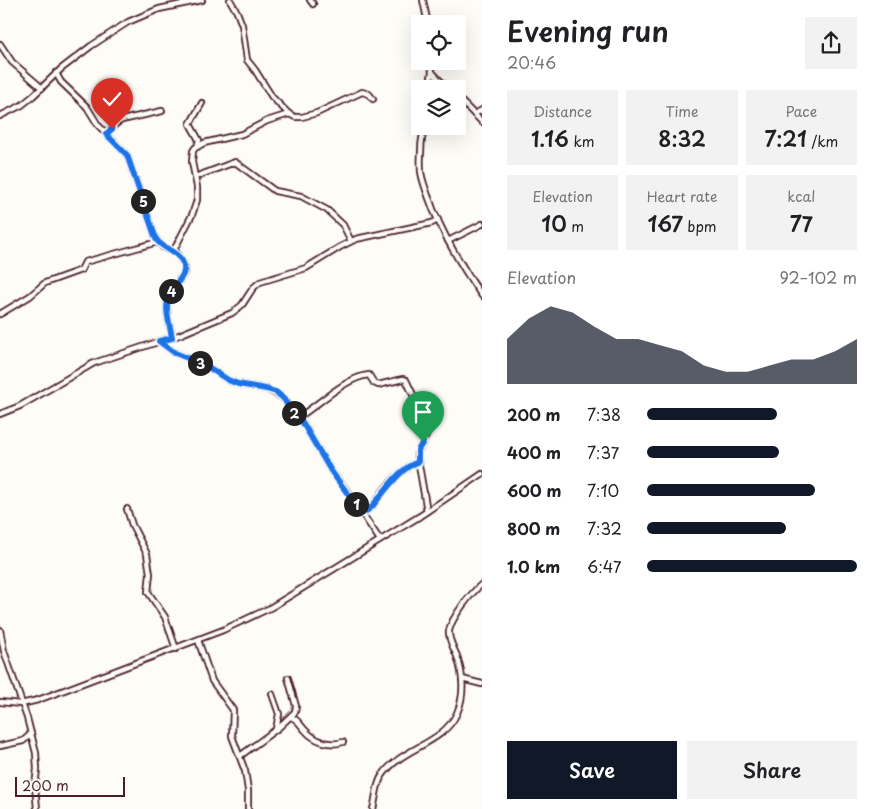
<!DOCTYPE html>
<html lang="en">
<head>
<meta charset="utf-8">
<style>
	body { margin:0; font-family:"Playpen Sans",sans-serif; background:#f2f2f2; color:#202124; height:100vh; display:flex; flex-direction:column; font-size:19px; white-space:nowrap }
	* { box-sizing:border-box; margin:0 }
	p { font-size:16px; color:#757577 }
	.icon { flex:none; width:28px; height:28px; fill:none; stroke:currentColor; stroke-width:2; stroke-linecap:round; stroke-linejoin:round }
	.map { position:relative; flex:1; overflow:hidden }
	.sheet { display:flex; flex-direction:column; background:#fff; width:400px }
	.sheet>* { flex:none }
	.tools { position:absolute; left:411px; top:15px; display:grid; gap:10px }
	.tools a { display:grid; place-items:center; width:55px; height:55px; border-radius:0px; background:#fff; box-shadow:0 5px 20px #0002; font-size:25px }
	.scale { position:absolute; left:15px; bottom:12px; width:110px; box-sizing:border-box; padding-left:5px; border:2px solid #4a1f2b; border-top:0; font-size:14px; line-height:18px; white-space:nowrap; color:#4a1f2b; -webkit-text-stroke:4px #fdfcf7; paint-order:stroke }
	.pin { position:absolute; display:grid; place-items:center; width:42px; height:42px; color:#fff; margin:-51px -21px; border-radius:50% 50% 50% 0; rotate:-45deg; box-shadow:0 0 5px #0007 }
	.pin .icon { rotate:45deg }
	.km { position:absolute; width:25px; height:25px; margin:-12px; border-radius:50%; background:#222; color:#fff; font-size:14px; line-height:25px; text-align:center }
	.round { display:grid; place-items:center; flex:none; width:52px; height:52px; border-radius:0px; background:#f2f2f2 }
	.summary { display:flex; align-items:center; justify-content:space-between; height:85px; padding:0 25px }
	h1 { font-size:28px; font-weight:600; line-height:38px }
	.metrics { display:grid; grid-template-columns:repeat(3,1fr); gap:8px; height:85px; padding:5px 25px }
	.metrics div { display:grid; align-content:center; border-radius:0px; background:#f2f2f2; text-align:center }
	.metrics b { font-size:21px; font-weight:600 }
	.metrics small { font-size:14px; font-weight:400 }
	.metrics p { font-size:14px }
	.chart { height:140px; padding:10px 25px }
	.chart p { display:flex; justify-content:space-between }
	.chart svg { width:100%; height:90px; margin-top:5px; fill:#111827; opacity:.7 }
	.action { display:flex; gap:10px; margin-top:auto; padding:10px 25px }
	.action a { flex:1; height:58px; border-radius:0px; background:#111827; color:#fff; font-size:20px; font-weight:600; line-height:58px; text-align:center }
	.action a+a { background:#f2f2f2; color:#202124 }
	ul { padding:0 25px; list-style:none; font-size:16px }
	li { display:grid; grid-template-columns:80px 60px 1fr; align-items:center; height:38px }
	li i { height:12px; border-radius:6px; background:#111827 }
	main { display:flex; flex:1; min-height:0 }
	.map>svg:first-child { display:block }
</style>
</head>
<body>
<main>
<div class="map">
<svg width="482" height="809" viewBox="0 0 482 809">
	<rect width="100%" height="100%" fill="#fdfcf7"/>
	<filter id="ink" filterUnits="userSpaceOnUse"><feTurbulence type="fractalNoise" baseFrequency=".02" numOctaves="2"/><feDisplacementMap in="SourceGraphic" scale="10" xChannelSelector="R" yChannelSelector="G"/><feConvolveMatrix kernelMatrix="1 2 1 2 8 2 1 2 1" color-interpolation-filters="sRGB"/></filter>
	<g filter="url(#ink)">
		<g fill="none" stroke-linecap="round" stroke-linejoin="round">
			<defs>
				<g id="minor">
					<path d="M230,0L237,12L242,25L247,60L255,70L272,97L289,114L295,117H302L317,113L362,92L369,94L373,99"/>
					<path d="M310,0L313,4"/>
					<path d="M423,0L428,24"/>
					<path d="M0,44L12,62L42,88"/>
					<path d="M432,72L448,89"/>
					<path d="M56,73L61,82L87,107L98,125L127,155L156,239L163,247L176,253"/>
					<path d="M429,89L432,72L431,61"/>
					<path d="M458,98L482,122"/>
					<path d="M474,114L482,110"/>
					<path d="M0,116L22,105L33,96L61,69L91,46L128,22L159,9L202,0"/>
					<path d="M424,126C421,141 420,157 421,172C423,185 429,197 433,209C446,240 463,269 482,296"/>
					<path d="M106,134L117,123L122,120L162,111"/>
					<path d="M197,147L199,140L190,124L202,103"/>
					<path d="M195,177L235,162L275,191L301,196L327,210L343,225L351,241"/>
					<path d="M448,241L482,224"/>
					<path d="M0,314L30,296L45,283L81,270L85,262L158,242"/>
					<path d="M172,338C170,324 164,309 169,295C172,286 185,277 185,269C184,261 176,256 175,248L192,215L197,200V187L192,162L193,151L195,148L204,143L242,134L267,121L289,114"/>
					<path d="M159,341L175,353L205,365L228,380L238,384L266,389L275,393L284,399L290,409L301,420L331,471L347,491L380,540"/>
					<path d="M0,414L20,406L94,363L179,335L232,313L242,305L253,288L260,282L306,268L340,247L356,239L432,223L438,220"/>
					<path d="M299,417C318,405 346,377 369,375L374,383L378,385L403,379L406,380L418,405L430,421L429,430L417,454L427,511"/>
					<path d="M127,509L132,525L147,554L150,574L148,592L165,617L176,649"/>
					<path d="M362,513C371,509 374,505 379,497C386,486 405,466 418,462"/>
					<path d="M0,630L4,651L27,718L36,753L37,769L35,786L37,809"/>
					<path d="M198,640L212,681L233,710L232,736L245,771L248,790V809"/>
					<path d="M462,679L482,684"/>
					<path d="M272,694L279,714L276,729"/>
					<path d="M0,702L21,704L38,700L223,630L270,608L420,516L482,474"/>
					<path d="M291,717C298,719 300,725 305,730C314,741 330,746 343,742"/>
					<path d="M0,746L23,741L31,734"/>
					<path d="M240,756L278,728L295,712L296,706L288,678"/>
					<path d="M373,809C376,799 376,784 382,776C401,747 443,745 457,713C465,695 463,674 457,656C454,649 448,639 449,631C451,618 472,592 482,584"/>
				</g>
			</defs>
			<use href="#minor" stroke="#4a1f2b" stroke-width="8"/>
			<use href="#minor" stroke="#fdfcf7" stroke-width="4.5"/>
		</g>
	</g>
	<g fill="none" stroke-linecap="round" stroke-linejoin="round" filter="url(#ink)">
		<defs>
			<path id="route" d="M112,129L106,134L127,155L156,239C162,249 176,250 182,261C190,275 174,283 169,295C164,309 170,324 172,338L159,341L175,353L205,365L228,380L238,384L266,389L276,392L284,399L290,409L301,420L331,471L362,513C374,508 374,503 382,494C392,482 403,467 418,462V450L423,442"/>
		</defs>
		<use href="#route" stroke="#fff" stroke-width="10"/>
		<use href="#route" stroke="#1a73e8" stroke-width="6"/>
	</g>
</svg>
<div class="tools">
<a><svg class="icon" aria-label="locate" viewBox="0 0 24 24"><circle cx="12" cy="12" r="6"/><path d="M12 2v4M12 18v4M2 12h4M18 12h4"/></svg></a>
<a><svg class="icon" aria-label="layers" viewBox="0 0 24 24"><path d="M12 4l9 5-9 5-9-5zM3 14l9 5 9-5"/></svg></a>
</div>
<div class="scale">200 m</div>
<div class="pin" style="left:423px;top:442px;background:#1e9e55"><svg class="icon" aria-label="arrive" viewBox="0 0 24 24"><path d="M6 21V4h12l-3 4 3 4H6"/></svg></div>
<div class="pin" style="left:112px;top:129px;background:#d93025"><svg class="icon" aria-label="check" viewBox="0 0 24 24"><path d="M5 12l5 5 9-10"/></svg></div>
<b class="km" style="left:356px;top:504px">1</b>
<b class="km" style="left:294px;top:413px">2</b>
<b class="km" style="left:200px;top:363px">3</b>
<b class="km" style="left:171px;top:291px">4</b>
<b class="km" style="left:143px;top:201px">5</b>
</div>
<section class="sheet">
<div class="summary"><div><h1>Evening run</h1><p>20:46</p></div><a class="round"><svg class="icon" aria-label="share" viewBox="0 0 24 24"><path d="M12 15V3M7 8l5-5 5 5M5 13v7h14v-7"/></svg></a></div>
<div class="metrics">
<div><p>Distance</p><b>1.16<small> km</small></b></div>
<div><p>Time</p><b>8:32</b></div>
<div><p>Pace</p><b>7:21<small> /km</small></b></div>
</div>
<div class="metrics">
<div><p>Elevation</p><b>10<small> m</small></b></div>
<div><p>Heart rate</p><b>167<small> bpm</small></b></div>
<div><p>kcal</p><b>77</b></div>
</div>
<div class="chart"><p><span>Elevation</span>92–102 m</p>
<svg viewBox="0 0 160 44" preserveAspectRatio="none"><path d="M0 44V22L10 12L20 6L30 9L40 16L50 22L60 22L70 25L80 28L90 35L100 38L110 38L120 35L130 32L140 32L150 28L160 22V44z"/></svg>
</div>
<ul>
<li><b>200 m</b>7:38<i style="width:62%"></i></li>
<li><b>400 m</b>7:37<i style="width:63%"></i></li>
<li><b>600 m</b>7:10<i style="width:80%"></i></li>
<li><b>800 m</b>7:32<i style="width:66%"></i></li>
<li><b>1.0 km</b>6:47<i style="width:100%"></i></li>
</ul>
<div class="action"><a>Save</a><a>Share</a></div>
</section>
</main>
</body>
</html>
